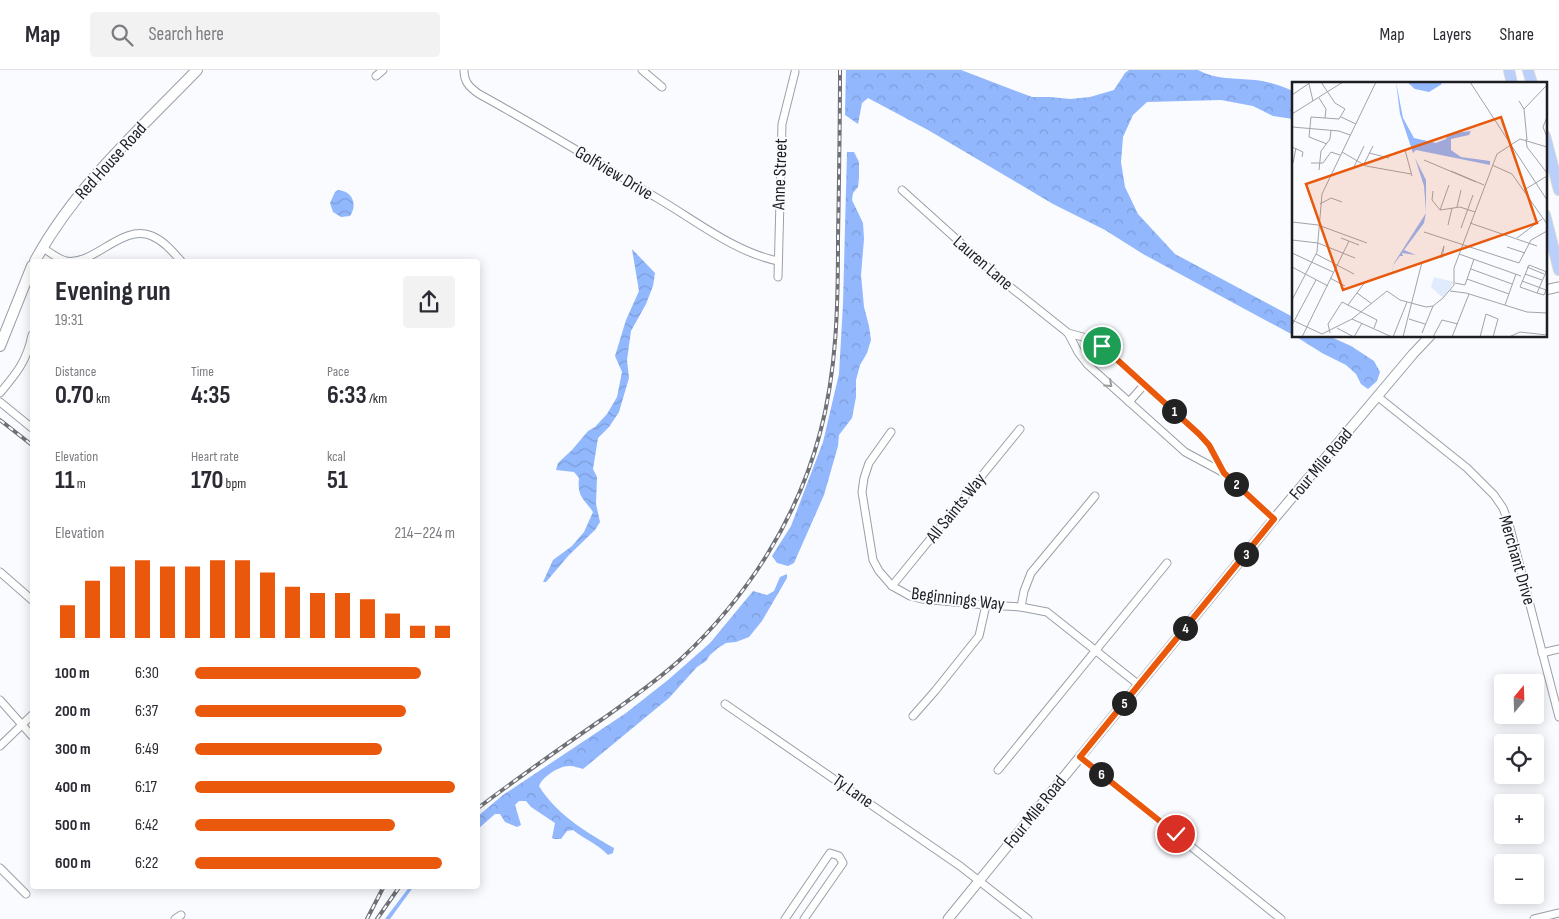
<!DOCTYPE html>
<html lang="en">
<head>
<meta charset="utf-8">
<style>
	body { margin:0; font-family:"Sofia Sans Condensed",sans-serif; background:#f2f2f3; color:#2b2b33; height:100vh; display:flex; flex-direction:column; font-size:19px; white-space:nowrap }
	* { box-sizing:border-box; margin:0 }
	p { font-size:16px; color:#7c7c81 }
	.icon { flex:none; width:28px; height:28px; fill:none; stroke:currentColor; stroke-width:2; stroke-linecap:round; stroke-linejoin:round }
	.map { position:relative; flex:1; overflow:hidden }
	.details { position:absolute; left:30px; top:189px; width:450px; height:630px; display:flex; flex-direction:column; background:#fff; border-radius:5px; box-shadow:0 2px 12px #0003 }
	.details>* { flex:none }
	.needle { width:32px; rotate:19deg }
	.fabs { position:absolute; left:1494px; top:604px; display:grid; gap:10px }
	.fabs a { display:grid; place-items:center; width:50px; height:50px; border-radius:5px; background:#fff; box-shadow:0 2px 12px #0003; font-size:25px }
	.pin { position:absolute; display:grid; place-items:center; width:42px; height:42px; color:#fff; margin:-21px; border:2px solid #fff; border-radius:50%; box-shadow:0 1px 5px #0007 }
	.km { position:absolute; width:25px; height:25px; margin:-12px; border-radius:50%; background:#222; color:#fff; font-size:14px; line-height:25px; text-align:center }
	.round { display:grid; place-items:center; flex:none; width:52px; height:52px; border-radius:5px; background:#f2f2f3 }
	.headline { display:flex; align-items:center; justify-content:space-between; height:85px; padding:0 25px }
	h1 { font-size:28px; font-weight:700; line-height:38px }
	.stats { display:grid; grid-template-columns:repeat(3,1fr); gap:8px; height:85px; padding:5px 25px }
	.stats div { display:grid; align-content:center }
	.stats b { font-size:25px; font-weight:700 }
	.stats small { font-size:14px; font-weight:400 }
	.stats p { font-size:14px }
	.chart { height:140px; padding:10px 25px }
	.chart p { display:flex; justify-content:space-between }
	.chart svg { width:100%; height:90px; margin-top:5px; stroke:#ea580c; stroke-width:6 }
	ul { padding:0 25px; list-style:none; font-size:16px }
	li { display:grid; grid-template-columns:80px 60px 1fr; align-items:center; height:38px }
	li i { height:12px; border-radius:6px; background:#ea580c }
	header { display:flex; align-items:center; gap:30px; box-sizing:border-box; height:70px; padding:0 25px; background:#fff; border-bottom:1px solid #e1e1e2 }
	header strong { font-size:24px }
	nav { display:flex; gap:28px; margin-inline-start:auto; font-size:18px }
	.search { width:350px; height:45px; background:#f2f2f3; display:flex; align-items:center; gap:12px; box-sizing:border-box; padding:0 18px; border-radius:5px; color:#7c7c81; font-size:19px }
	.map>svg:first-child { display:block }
</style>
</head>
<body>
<header>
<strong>Map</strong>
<div class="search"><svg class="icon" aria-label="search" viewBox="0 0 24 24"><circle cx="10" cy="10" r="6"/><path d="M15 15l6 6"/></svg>Search here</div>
<nav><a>Map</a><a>Layers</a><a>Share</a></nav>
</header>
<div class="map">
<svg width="1559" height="849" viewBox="0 0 1559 849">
	<defs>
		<pattern id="forest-crowns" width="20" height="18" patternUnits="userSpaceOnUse" patternTransform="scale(1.25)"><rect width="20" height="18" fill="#92b7fd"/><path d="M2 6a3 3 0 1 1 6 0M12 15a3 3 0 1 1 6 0" fill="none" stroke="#7d9dd9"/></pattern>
		<pattern id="water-waves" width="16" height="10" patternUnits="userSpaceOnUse" patternTransform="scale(1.25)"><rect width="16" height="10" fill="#91b7fd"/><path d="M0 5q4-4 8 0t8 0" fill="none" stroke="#7c9dd9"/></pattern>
	</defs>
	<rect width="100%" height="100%" fill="#f9fbff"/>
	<g fill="url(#forest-crowns)">
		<path d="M846,0H961L1032,27H1050L1070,29L1090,27L1114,20L1125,3L1129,0H1198C1216,10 1235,8 1255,10C1267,11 1282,16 1293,21V49L1273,46L1253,36L1221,30L1147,32L1133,45L1123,67L1121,92L1125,117L1138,144L1175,184L1293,247V265L1143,184L1105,160L1053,134L928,60L868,28L862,33L858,54L845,45Z"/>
		<path d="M847,82H854L859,92V108L858,117L853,123L852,130L863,153L864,169L861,205L864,237L869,256L871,270L867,283L860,295L856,310V327L852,348L839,365L838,376L824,425L794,493L788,496L777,493L772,486L791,456L823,372L839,304L843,234Z"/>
		<path d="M1295,266H1329L1351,276L1374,291L1380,302L1377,311L1368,319L1361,314L1356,304L1346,295L1322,283Z"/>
		<path d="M787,504V508L762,551L749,567L736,572L726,573L718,578L710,585L706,591L697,597L669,628L583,699C579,698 574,696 570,696C560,695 542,707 539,716C556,744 586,762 614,778L613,783L608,785C598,774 584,769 573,760L567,761L561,769H554L552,768L555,753L531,737L526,731H519L515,735L521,755L517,757L505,752L500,744H495L478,759V746L503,725L626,643L668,610L710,573L753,521L767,525L774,521L780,507Z"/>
		<path d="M410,816H414L390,849H385Z"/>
	</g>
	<g fill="url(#water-waves)">
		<path d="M338,120C352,121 358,134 350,146L341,147L333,142L330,133L335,122Z"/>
		<path d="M632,179L655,203L653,216L646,234L631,261L627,290L629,308L619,342L609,357L598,368L593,399L597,407L596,434L600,452L595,460L569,485L546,512H543L553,490L572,476L584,462L593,442C584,428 577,428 579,408L574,402L556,400L558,393L572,380L588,361L595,357L607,344L617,327L622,302L615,286L626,250L639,221Z"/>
	</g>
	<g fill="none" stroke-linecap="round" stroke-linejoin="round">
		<defs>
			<g id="minor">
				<path d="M464,0C464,12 469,17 479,24C539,57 598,93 657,128C695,150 734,182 778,191"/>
				<path d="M642,0L662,17"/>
				<path d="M376,6L383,0"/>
				<path d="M902,120L1004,212L1068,263L1078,282L1088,295L1185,382L1224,403L1274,449"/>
				<path d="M42,177C49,182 58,189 66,191C94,196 122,153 152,166C164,171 173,182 181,191"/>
				<path d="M778,207L782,54L795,2"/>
				<path d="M1068,263L1090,269L1102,276L1199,364L1209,375L1224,403"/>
				<path d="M0,323C16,304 27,291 32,265"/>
				<path d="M1377,326L1467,398L1494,425L1503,438L1509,454L1559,647"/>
				<path d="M0,332L32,358"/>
				<path d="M1129,332L1144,315"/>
				<path d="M891,362L869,393L864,408L862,422L873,490L879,501L892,516L910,526L922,529L986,535L1021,537L1047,542L1139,615"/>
				<path d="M0,502L32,530"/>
				<path d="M892,516L1020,359"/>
				<path d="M1021,537L1024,521L1031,503L1095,426"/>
				<path d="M1542,583L1559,579"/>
				<path d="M0,630L32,666"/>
				<path d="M725,634L960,796L1028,849"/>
				<path d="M913,646L935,621L979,566L986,535"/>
				<path d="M0,676L32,645"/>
				<path d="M1080,687L1281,849"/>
				<path d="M998,700L1167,493"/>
				<path d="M0,798L26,824"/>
				<path d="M175,849L181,845"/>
				<path d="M785,849L830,783L839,786L843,793L804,849"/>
				<path d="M1534,849L1559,843"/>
			</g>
			<g id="tertiary">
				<path d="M1545,220L1559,217"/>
				<path d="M948,849L1274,449L1413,284L1430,266"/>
			</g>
			<g id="secondary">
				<path d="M35,191C75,117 139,60 197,0"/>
				<path d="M0,276L32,196"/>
			</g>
			<g id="primary">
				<path d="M1509,0L1512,14"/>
				<path d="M1528,0L1532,14"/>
				<path d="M1545,66L1559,120"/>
				<path d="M1545,145L1559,200"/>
			</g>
		</defs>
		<use href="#minor" stroke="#9a9fa8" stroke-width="9"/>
		<use href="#tertiary" stroke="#9a9fa8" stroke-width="11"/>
		<use href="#secondary" stroke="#9a9fa8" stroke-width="12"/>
		<use href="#primary" stroke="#d6d6d7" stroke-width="12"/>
		<use href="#minor" stroke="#fff" stroke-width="7"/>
		<use href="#tertiary" stroke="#fff" stroke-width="9"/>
		<use href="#secondary" stroke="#fff" stroke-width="10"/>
		<use href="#primary" stroke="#bad0fb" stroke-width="10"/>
		<defs>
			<g id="rail">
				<path d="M0,350L32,375"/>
				<path d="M478,738C518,708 559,679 601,650C628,631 657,611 682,588C747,527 797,450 820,363C837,300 838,234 838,169C839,113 840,56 840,0"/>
				<path d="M367,849L384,816"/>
				<path d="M377,849L400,816"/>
			</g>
		</defs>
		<use href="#rail" stroke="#6e7074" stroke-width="4"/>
		<use href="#rail" stroke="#f9fbff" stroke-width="2" stroke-dasharray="5.5" stroke-linecap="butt"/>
	</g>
	<defs><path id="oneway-chevron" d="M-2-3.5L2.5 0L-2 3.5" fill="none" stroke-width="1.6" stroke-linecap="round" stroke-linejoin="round" transform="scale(1.25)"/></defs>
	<use stroke="#999a9b" href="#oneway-chevron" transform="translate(1109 314) rotate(42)"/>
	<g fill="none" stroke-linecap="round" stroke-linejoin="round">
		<defs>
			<path id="route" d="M1102,276L1199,364L1209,375L1224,403L1274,449L1080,687L1176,764"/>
		</defs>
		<use href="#route" stroke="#fff" stroke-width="10"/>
		<use href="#route" stroke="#ea580c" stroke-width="6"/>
	</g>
	<g text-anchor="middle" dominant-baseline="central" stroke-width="4" stroke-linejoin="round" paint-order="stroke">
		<g font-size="18" fill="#1c1e21" stroke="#f9fbff">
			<text transform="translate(111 91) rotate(-48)">Red House Road</text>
			<text transform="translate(614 103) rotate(31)">Golfview Drive</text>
			<text transform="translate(780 104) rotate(-88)">Anne Street</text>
			<text transform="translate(983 193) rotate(41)">Lauren Lane</text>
			<text transform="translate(1321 394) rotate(-50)">Four Mile Road</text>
			<text transform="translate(956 438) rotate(-51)">All Saints Way</text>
			<text transform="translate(1517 490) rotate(74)">Merchant Drive</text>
			<text transform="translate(958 529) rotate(7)">Beginnings Way</text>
			<text transform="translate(853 721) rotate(35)">Ty Lane</text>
			<text transform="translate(1035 742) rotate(-51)">Four Mile Road</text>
		</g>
	</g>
	<g transform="translate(1292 12)">
		<rect width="255" height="255" fill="#f9fbff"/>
		<path d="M104,0L111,36L122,56L144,61L154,57L156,52L179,49L177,53L159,57V68L169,75L198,79V83L124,68L121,71L108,32ZM115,0H147L150,2L137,10L123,7ZM123,76L134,98V130L132,104ZM134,131L132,141L112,168L124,173L110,171L111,174H108L102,182L97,203L102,181Z" fill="#92b7fd"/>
		<path d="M142,195L162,200L151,216L139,205Z" fill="#e0ebfe"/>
		<path fill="none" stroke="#a1a3a6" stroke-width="1" d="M29,0L43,21L53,27L47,37L19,35L17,55L35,62M178,0L255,118M17,2L21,19M0,13L19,0M27,16L34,27L33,36M227,19L232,27L235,58M232,27L255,3M0,32L51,0M49,35L64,42M255,35L251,45L255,55M0,45L47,49L58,53M234,57L235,65L255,91M0,65L11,70L10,75M113,68L120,94M50,70L74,84L119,92M77,71L97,76M132,78L184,100M1,81L4,66M19,81H31L39,70L48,73M72,82L81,64M200,83L220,92L255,142M61,87L72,64M27,88L29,69L38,57L39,48M159,89L192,103M232,108L255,94M141,109L140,118L148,128L168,125L183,130M28,122L39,116L50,120M165,125L169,108M148,128L157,103M0,140L26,143L75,161M178,141L245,164M156,143L160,126M169,146L181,113M132,150L227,181L239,158L255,149M49,156L67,163M225,156L250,137M0,158L26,161L63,176M215,165L233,171M0,171L41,190M24,172L62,192M167,172L229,194M148,176L152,164L150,176M0,185L36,204M235,185L252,192M179,187L220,202M254,190L245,211L228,205L237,183L255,190M233,192L250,198M38,196L53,204M175,197L217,212M230,199L254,208L252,213L245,211M163,201L173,203L182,177M158,209L174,211L235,230L255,231M65,211L80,222M0,218L25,170L30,112L84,0M56,223L73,200M213,223L224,192M60,237L95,209L108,218L134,225L141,224L151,216L162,203V186L205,72L228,57L255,65M117,237L133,242M0,238L30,252L60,237L100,255M0,243L24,198M45,246L62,255M38,251L36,242L50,220L85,238L82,246M130,251L141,224M10,255L57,159M62,255L70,241M101,255L115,220M111,255L130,180M141,255L150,238L166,242M160,255L177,212M188,255L194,232L206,237L201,255M217,255L228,250L255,253"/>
		<path fill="#e8590c" fill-opacity="0.15" stroke="#e8590c" stroke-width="2.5" d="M209,35L245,141L51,208L14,102Z"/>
		<rect width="255" height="255" fill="none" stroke="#1c1e21" stroke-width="2.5"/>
	</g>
</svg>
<div class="fabs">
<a><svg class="needle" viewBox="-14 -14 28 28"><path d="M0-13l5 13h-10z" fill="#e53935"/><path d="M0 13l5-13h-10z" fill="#7c7c81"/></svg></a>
<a><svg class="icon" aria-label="locate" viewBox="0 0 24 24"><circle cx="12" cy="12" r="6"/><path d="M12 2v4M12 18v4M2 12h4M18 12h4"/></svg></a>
<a>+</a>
<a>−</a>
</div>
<div class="pin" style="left:1102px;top:276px;background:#1e9e55"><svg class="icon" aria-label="arrive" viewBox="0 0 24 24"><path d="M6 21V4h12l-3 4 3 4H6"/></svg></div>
<div class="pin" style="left:1176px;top:764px;background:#d93025"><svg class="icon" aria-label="check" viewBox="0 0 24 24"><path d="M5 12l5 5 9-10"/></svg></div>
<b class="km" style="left:1174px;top:341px">1</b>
<b class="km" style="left:1236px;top:414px">2</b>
<b class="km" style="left:1246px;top:484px">3</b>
<b class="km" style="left:1185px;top:558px">4</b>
<b class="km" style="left:1124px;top:633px">5</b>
<b class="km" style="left:1101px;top:704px">6</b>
<section class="details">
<div class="headline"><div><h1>Evening run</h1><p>19:31</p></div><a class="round"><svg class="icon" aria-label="share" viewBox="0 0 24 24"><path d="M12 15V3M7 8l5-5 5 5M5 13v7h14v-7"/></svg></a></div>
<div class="stats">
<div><p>Distance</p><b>0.70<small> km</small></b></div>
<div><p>Time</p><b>4:35</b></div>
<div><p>Pace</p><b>6:33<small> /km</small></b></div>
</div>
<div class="stats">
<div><p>Elevation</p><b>11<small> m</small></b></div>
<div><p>Heart rate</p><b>170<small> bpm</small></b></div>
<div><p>kcal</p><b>51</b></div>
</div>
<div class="chart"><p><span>Elevation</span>214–224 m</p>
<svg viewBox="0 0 160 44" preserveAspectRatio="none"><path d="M5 44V28M15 44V16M25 44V9M35 44V6M45 44V9M55 44V9M65 44V6M75 44V6M85 44V12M95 44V19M105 44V22M115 44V22M125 44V25M135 44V32M145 44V38M155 44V38"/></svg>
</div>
<ul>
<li><b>100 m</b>6:30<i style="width:87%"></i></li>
<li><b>200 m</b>6:37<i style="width:81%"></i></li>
<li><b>300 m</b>6:49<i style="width:72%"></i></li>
<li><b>400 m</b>6:17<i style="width:100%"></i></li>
<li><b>500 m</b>6:42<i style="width:77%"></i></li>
<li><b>600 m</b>6:22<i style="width:95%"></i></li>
</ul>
</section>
</div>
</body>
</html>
